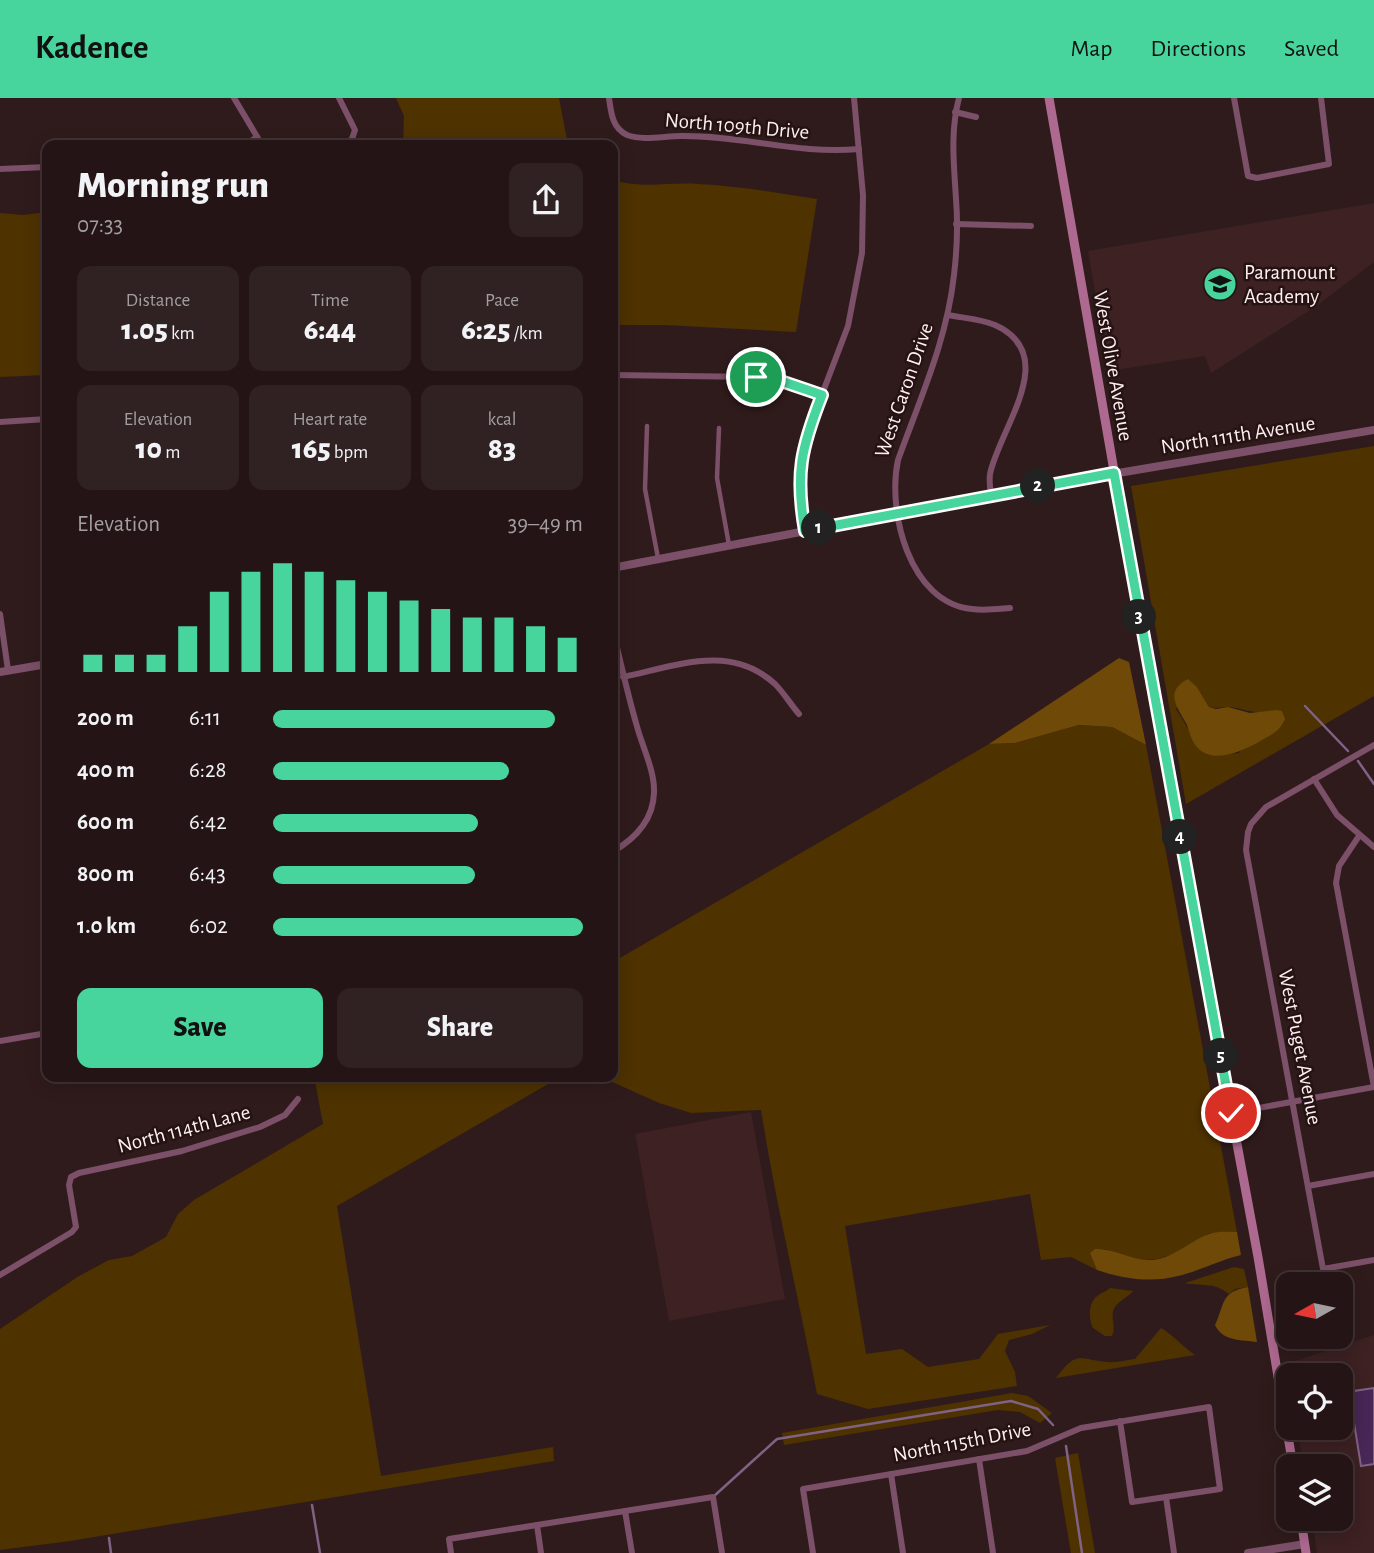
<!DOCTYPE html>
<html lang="en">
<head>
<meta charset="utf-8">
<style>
	body { margin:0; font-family:"Alegreya Sans",sans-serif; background:#302122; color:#f1f3f6; height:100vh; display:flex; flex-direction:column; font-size:26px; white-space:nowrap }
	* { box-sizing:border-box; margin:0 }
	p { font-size:23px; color:#a39ea0 }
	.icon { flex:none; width:38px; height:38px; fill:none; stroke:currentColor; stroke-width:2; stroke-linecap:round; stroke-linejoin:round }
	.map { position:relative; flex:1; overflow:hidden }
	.sheet { position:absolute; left:42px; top:42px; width:576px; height:942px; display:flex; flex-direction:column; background:#241415; border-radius:14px; box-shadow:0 4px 18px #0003,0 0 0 2px #413334 }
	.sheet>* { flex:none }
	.needle { width:46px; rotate:261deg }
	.controls { position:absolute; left:1276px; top:1174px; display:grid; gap:14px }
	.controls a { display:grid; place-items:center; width:77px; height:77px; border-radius:14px; background:#241415; box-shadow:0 4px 18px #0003,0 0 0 2px #413334; font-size:35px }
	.pin { position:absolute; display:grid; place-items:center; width:60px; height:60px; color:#fff; margin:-30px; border:4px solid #fff; border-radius:50%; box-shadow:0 2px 7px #0007 }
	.km { position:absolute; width:35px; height:35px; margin:-18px; border-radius:50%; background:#222; color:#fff; font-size:19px; line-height:35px; text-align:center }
	.round { display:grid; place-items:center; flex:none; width:74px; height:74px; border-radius:14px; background:#302122 }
	.head { display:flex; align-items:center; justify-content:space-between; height:119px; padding:0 35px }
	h1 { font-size:38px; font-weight:800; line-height:52px }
	.metrics { display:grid; grid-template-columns:repeat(3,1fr); gap:10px; height:119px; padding:7px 35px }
	.metrics div { display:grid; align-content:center; border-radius:14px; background:#302122; text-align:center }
	.metrics b { font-size:30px; font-weight:800 }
	.metrics small { font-size:19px; font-weight:400 }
	.metrics p { font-size:19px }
	.chart { height:196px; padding:14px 35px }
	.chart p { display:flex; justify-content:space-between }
	.chart svg { width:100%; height:126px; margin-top:7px; stroke:#48d49d; stroke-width:6 }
	.cta { display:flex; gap:14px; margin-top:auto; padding:14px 35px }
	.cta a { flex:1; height:80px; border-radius:14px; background:#48d49d; color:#111; font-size:28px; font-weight:800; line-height:80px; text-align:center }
	.cta a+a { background:#302122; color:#f1f3f6 }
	ul { padding:0 35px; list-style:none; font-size:23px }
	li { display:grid; grid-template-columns:112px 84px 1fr; align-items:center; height:52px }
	li i { height:18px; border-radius:9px; background:#48d49d }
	header { display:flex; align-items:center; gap:42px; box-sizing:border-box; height:98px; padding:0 35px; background:#48d49d; color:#111 }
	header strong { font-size:33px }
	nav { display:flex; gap:38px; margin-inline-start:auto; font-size:24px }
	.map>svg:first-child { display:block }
</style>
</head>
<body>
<header>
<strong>Kadence</strong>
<nav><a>Map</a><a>Directions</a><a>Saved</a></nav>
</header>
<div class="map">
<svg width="1374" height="1455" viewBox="0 0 1374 1455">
	<rect width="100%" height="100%" fill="#301b1c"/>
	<g fill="#3d2123">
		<path d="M1374,105V164L1318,207L1211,275L1205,258L1109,273L1088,153Z"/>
		<path d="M751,1014L785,1201L669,1223L635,1036Z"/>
		<path d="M1374,1237V1455H1317L1312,1421H1340V1368H1303L1297,1330H1340V1278L1288,1277L1286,1266Z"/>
	</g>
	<g fill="#4e3200" fill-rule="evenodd">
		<path d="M396,0H559L568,47H403L404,18Z"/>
		<path d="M613,82C641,91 669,84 698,86C738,88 778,95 817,101L796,234L665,227H613Z"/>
		<path d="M47,114V277L0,279V115L23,117Z"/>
		<path d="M1374,348V598L1186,706L1131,388ZM1197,589L1209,609C1216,611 1220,609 1227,609C1239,609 1248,615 1263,614L1239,655C1189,661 1200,645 1176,611Z"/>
		<path d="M1079,627L1112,629L1146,647L1237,1134L1210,1135L1181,1153L1158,1161L1133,1162L1105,1151L1091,1156L1097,1172L1071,1159L1041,1162L1030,1096L845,1128L866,1256L902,1251L928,1269L979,1261L998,1236L1050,1227L1032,1236L1009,1242L1005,1253L1015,1274L1017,1288L868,1311L817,1296C799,1201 776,1107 761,1012L691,1015L659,1005L608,982L598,985L597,978H612L613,864L989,646L1015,645Z"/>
		<path d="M314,978H562L337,1108L381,1378L553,1349L554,1363L70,1443L0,1452V1231L79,1178L109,1162L132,1158L166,1139L178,1116L194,1102L323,1026Z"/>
		<path d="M1234,1169L1244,1171L1248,1189L1235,1191L1229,1196C1212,1183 1203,1189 1185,1185Z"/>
		<path d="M1110,1190L1133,1193C1128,1199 1119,1203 1115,1209C1109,1217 1117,1229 1112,1238H1105L1093,1230C1088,1219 1088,1203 1100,1196C1103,1194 1107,1193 1110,1190Z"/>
		<path d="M1161,1230C1172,1236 1183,1249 1195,1257L1056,1280C1077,1252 1078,1261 1107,1264C1117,1265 1126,1262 1135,1261Z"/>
		<path d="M1012,1295L1028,1298L1052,1315L1040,1325L1020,1314L998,1312L784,1347L782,1335Z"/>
		<path d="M1078,1355L1095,1455H1071L1055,1360Z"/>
	</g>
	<g fill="#6e4907">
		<path d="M1119,560L1129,564L1146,647L1112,629L1079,627L1015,645L989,646Z"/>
		<path d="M1188,581L1197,589L1209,609L1216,611L1228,609L1250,615L1277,612L1282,613L1285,621C1279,635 1270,637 1257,645C1240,654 1211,667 1196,648C1191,642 1189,633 1187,627C1178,610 1163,594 1188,581Z"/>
		<path d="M1237,1134L1241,1157C1219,1162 1200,1173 1178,1178C1152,1185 1123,1181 1097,1172L1090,1155L1095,1151C1118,1150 1134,1166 1159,1161C1178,1156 1192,1142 1209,1136C1217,1133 1228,1134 1237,1134Z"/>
		<path d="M1248,1189L1257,1244C1242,1242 1222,1243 1215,1227C1225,1206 1220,1194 1248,1189Z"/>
	</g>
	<path fill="#482655" stroke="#7f6284" stroke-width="2" d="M1374,1290V1366L1361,1368L1351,1306L1354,1293Z"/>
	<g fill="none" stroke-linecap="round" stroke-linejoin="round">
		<g stroke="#7f6284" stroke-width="2.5">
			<path d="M1305,608L1348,653"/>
			<path d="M1358,663L1374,686"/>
			<path d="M1066,1348L1082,1455"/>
			<path d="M713,1399L777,1341L1011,1303L1038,1311L1053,1327"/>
			<path d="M312,1407L320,1455"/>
			<path d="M109,1440L111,1455"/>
		</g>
		<g stroke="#7b5068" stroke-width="4.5">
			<path d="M647,328L645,391L658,460"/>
			<path d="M719,330L717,380L729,447"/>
		</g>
		<g stroke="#7b5068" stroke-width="6">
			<path d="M234,0L262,47"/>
			<path d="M339,0L355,32L352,41L344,47"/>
			<path d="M609,0C611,14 612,30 627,37C643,43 664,38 681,38C740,37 799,57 859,51"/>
			<path d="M959,0C950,34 954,67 956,101C958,126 957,152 954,177C947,242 920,301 898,362C887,413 909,505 972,511C984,513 998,511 1010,510"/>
			<path d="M1234,0L1248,78L1257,80L1329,66L1321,0"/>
			<path d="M955,14L976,19"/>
			<path d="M245,47L257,39"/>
			<path d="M0,71L47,69"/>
			<path d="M956,126L1031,128"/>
			<path d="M948,217C963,220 981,221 995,227C1062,257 999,331 990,376C989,383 990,390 991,397"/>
			<path d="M612,277L756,279L781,283L823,297"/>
			<path d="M0,324L47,321"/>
			<path d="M805,433L800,402V367L805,341L848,228L862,155L863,97L854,0"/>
			<path d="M0,516L8,572"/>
			<path d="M612,528C620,563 628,598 638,632C644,652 655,675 654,695C653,723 635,741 612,754"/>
			<path d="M623,579C676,568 730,545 775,586C784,595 791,607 799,616"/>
			<path d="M1374,647L1266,709L1251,726L1248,734L1246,752L1323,1171L1374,1162"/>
			<path d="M1314,681L1337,717L1374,749"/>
			<path d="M1359,738L1339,768L1336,785L1374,989"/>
			<path d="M0,943L47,935"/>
			<path d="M1231,1015L1374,989"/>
			<path d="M1308,1088L1374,1076"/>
			<path d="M0,1177L72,1134L76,1129L69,1087L71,1079L79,1075L182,1053L260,1029L285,1017L298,1001"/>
			<path d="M979,1361L993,1455"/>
			<path d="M891,1376L903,1455"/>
			<path d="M1166,1399L1174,1455"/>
			<path d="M625,1413L632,1455"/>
			<path d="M537,1427L541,1455"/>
			<path d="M451,1455L449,1441L713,1399L722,1455"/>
			<path d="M813,1455L803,1391L1027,1353L1081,1330L1209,1309L1220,1391L1132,1404L1120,1323"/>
		</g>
		<g stroke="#7b5068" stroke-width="8">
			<path d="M612,470L1041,388L1374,332"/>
			<path d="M0,574L47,566"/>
			<path d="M1248,1455L1305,1446"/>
		</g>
		<g stroke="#ae6990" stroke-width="9">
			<path d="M1049,0L1144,545L1258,1159L1293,1368"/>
			<path d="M1301,1421L1306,1455"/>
		</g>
	</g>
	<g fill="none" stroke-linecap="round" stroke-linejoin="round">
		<defs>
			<path id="route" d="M756,279L781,283L822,297C801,350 795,376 805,433L1114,375L1231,1015"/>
		</defs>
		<use href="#route" stroke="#fff" stroke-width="14"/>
		<use href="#route" stroke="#48d49d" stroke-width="9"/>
	</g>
	<defs>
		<symbol id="school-disc" viewBox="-11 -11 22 22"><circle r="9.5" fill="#48d49d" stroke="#251213"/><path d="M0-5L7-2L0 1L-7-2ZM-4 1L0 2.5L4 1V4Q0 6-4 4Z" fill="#111"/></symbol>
	</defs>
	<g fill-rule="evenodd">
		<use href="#school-disc" x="1201" y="167" width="38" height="38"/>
	</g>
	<g text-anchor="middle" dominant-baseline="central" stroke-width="5" stroke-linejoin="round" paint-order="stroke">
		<g font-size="21" fill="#ffeff0" stroke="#251213">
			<text transform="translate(737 28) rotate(5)">North 109th Drive</text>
			<text transform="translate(1113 268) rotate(80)">West Olive Avenue</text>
			<text transform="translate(904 292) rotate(-71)">West Caron Drive</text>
			<text transform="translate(1238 337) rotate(-9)">North 111th Avenue</text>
			<text transform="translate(1300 949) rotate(79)">West Puget Avenue</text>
			<text transform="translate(184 1031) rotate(-15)">North 114th Lane</text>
			<text transform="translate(962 1344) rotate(-11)">North 115th Drive</text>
		</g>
		<g font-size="21" fill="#ffeff0" stroke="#251213" text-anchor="start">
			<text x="1244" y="174">Paramount<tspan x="1244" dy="24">Academy</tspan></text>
		</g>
	</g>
</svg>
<div class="controls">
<a><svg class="needle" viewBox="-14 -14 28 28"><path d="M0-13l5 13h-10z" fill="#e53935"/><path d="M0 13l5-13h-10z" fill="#a39ea0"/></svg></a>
<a><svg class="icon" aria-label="locate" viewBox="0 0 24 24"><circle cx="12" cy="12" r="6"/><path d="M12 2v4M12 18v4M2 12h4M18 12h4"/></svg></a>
<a><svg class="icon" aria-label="layers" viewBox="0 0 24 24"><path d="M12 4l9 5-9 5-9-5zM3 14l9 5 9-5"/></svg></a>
</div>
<div class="pin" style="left:756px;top:279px;background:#1e9e55"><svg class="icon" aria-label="arrive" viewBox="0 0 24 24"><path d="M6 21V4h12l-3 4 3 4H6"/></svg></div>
<div class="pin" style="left:1231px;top:1015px;background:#d93025"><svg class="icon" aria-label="check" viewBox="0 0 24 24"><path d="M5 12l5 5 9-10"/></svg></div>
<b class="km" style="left:819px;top:430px">1</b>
<b class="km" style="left:1038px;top:388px">2</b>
<b class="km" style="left:1139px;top:519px">3</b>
<b class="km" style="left:1180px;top:739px">4</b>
<b class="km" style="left:1221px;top:958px">5</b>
<section class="sheet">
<div class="head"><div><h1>Morning run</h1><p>07:33</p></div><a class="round"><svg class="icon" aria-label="share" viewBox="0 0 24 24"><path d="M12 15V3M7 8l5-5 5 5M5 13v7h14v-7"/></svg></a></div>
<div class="metrics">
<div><p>Distance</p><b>1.05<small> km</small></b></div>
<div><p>Time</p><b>6:44</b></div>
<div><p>Pace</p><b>6:25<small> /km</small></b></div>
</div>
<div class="metrics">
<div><p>Elevation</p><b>10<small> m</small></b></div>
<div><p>Heart rate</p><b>165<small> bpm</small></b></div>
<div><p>kcal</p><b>83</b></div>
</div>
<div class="chart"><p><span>Elevation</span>39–49 m</p>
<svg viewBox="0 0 160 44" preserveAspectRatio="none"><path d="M5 44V38M15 44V38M25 44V38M35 44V28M45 44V16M55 44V9M65 44V6M75 44V9M85 44V12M95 44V16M105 44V19M115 44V22M125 44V25M135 44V25M145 44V28M155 44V32"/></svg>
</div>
<ul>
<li><b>200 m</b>6:11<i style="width:91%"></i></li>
<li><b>400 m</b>6:28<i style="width:76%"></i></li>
<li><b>600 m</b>6:42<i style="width:66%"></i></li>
<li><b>800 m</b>6:43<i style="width:65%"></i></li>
<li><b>1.0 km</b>6:02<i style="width:100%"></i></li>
</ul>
<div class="cta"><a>Save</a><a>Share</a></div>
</section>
</div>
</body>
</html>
